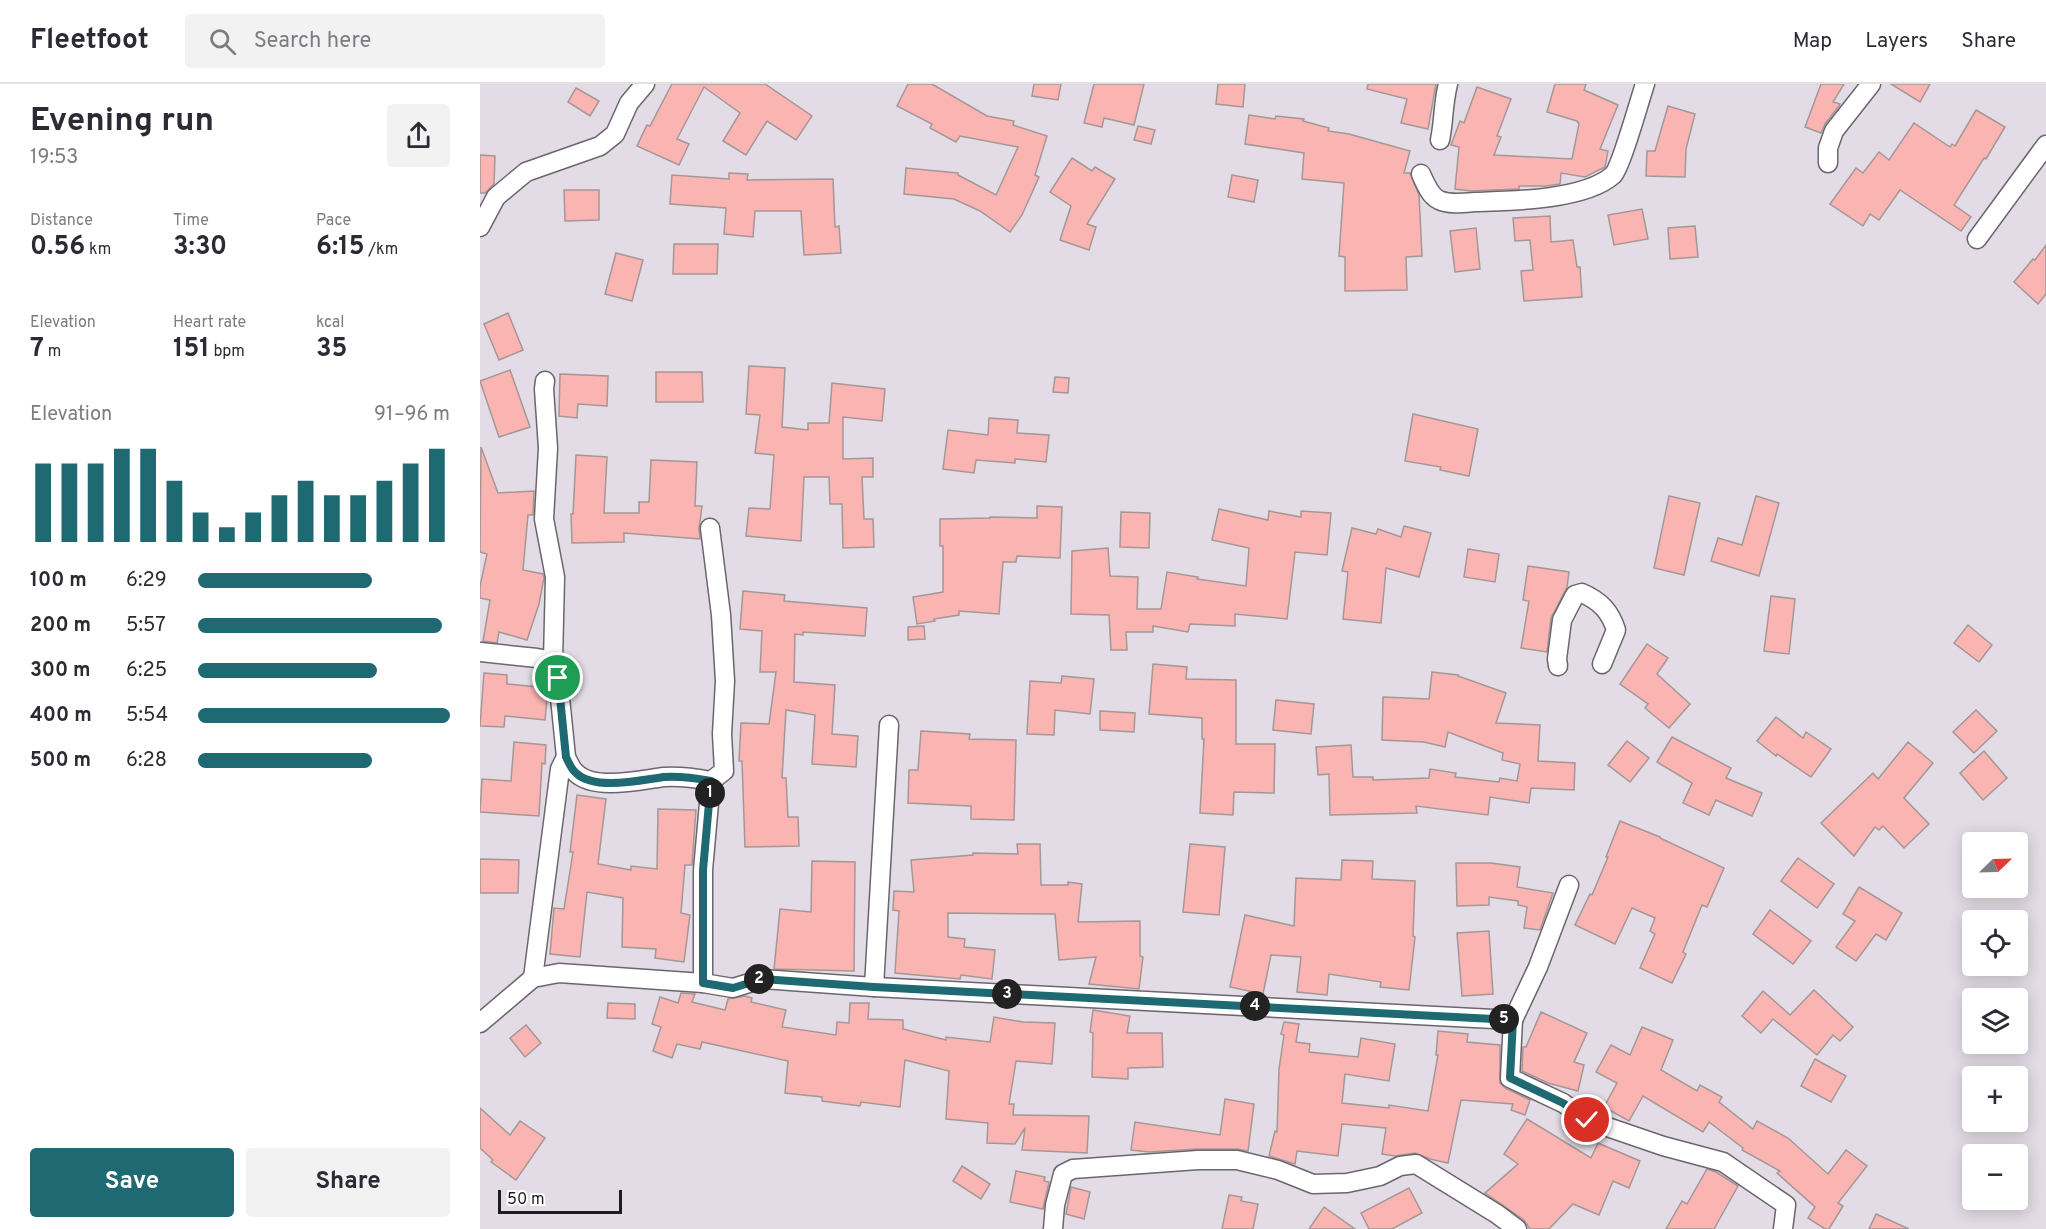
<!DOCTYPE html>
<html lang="en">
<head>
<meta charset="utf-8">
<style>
	body { margin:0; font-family:Overpass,sans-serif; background:#f2f2f3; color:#2b2b33; height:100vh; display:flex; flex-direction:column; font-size:22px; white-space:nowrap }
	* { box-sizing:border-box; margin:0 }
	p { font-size:20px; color:#7c7c81 }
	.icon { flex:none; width:33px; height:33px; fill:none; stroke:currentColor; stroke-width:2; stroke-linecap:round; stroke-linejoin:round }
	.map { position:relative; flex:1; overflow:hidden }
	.sheet { display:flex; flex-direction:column; background:#fff; width:480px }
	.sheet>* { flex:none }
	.needle { width:39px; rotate:67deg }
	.buttons { position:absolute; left:1482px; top:748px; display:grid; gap:12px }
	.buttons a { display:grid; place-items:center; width:66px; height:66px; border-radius:6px; background:#fff; box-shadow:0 3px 15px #0003; font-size:30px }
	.scale { position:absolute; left:18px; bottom:15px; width:124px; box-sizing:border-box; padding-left:6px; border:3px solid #1f1c20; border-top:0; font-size:16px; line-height:21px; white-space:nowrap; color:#1f1c20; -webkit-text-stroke:4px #fff; paint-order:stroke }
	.pin { position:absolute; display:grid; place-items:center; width:51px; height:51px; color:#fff; margin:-26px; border:3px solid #fff; border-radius:50%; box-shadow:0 2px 6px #0007 }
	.km { position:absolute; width:30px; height:30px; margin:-15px; border-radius:50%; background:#222; color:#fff; font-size:16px; line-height:30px; text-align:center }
	.round { display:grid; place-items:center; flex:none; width:63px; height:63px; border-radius:6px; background:#f2f2f3 }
	.summary { display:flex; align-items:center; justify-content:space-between; height:102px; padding:0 30px }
	h1 { font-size:33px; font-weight:700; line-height:45px }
	.metrics { display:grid; grid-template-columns:repeat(3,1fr); gap:9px; height:102px; padding:6px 30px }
	.metrics div { display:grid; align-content:center }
	.metrics b { font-size:26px; font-weight:700 }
	.metrics small { font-size:16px; font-weight:400 }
	.metrics p { font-size:16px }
	.chart { height:168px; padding:12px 30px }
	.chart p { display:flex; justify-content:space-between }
	.chart svg { width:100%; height:108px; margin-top:6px; stroke:#1e6972; stroke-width:6 }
	.button { display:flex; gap:12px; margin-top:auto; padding:12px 30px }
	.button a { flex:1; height:69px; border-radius:6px; background:#1e6972; color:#fff; font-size:24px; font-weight:700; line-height:69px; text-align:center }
	.button a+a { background:#f2f2f3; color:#2b2b33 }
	ul { padding:0 30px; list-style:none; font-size:20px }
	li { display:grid; grid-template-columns:96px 72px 1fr; align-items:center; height:45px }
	li i { height:15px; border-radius:8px; background:#1e6972 }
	header { display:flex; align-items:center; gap:36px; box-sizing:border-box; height:84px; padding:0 30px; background:#fff; border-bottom:2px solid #e1e1e2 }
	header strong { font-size:28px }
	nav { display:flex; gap:33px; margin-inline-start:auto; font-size:21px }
	.search { width:420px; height:54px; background:#f2f2f3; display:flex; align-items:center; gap:15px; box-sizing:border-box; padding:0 21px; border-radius:6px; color:#7c7c81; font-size:22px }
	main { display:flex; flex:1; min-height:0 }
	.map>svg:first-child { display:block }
</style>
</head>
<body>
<header>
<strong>Fleetfoot</strong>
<div class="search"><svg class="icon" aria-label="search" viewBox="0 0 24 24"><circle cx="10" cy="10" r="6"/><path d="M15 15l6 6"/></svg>Search here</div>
<nav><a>Map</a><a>Layers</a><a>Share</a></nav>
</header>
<main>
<section class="sheet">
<div class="summary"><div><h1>Evening run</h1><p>19:53</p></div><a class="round"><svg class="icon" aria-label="share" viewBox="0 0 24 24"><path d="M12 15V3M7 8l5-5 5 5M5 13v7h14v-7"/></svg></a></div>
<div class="metrics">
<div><p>Distance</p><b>0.56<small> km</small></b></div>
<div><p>Time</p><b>3:30</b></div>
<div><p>Pace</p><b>6:15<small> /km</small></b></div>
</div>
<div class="metrics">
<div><p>Elevation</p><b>7<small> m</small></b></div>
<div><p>Heart rate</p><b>151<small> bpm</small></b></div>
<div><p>kcal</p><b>35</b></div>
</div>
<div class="chart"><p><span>Elevation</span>91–96 m</p>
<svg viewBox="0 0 160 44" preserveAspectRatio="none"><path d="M5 44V12M15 44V12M25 44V12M35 44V6M45 44V6M55 44V19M65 44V32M75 44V38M85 44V32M95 44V25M105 44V19M115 44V25M125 44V25M135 44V19M145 44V12M155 44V6"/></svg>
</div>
<ul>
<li><b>100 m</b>6:29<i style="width:69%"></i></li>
<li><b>200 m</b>5:57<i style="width:97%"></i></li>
<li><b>300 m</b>6:25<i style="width:71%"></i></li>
<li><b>400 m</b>5:54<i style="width:100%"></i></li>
<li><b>500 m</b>6:28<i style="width:69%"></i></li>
</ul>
<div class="button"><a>Save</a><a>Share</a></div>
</section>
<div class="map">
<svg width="1566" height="1145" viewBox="0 0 1566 1145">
	<rect width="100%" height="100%" fill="#e3dce6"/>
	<g fill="#fab5b3" stroke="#a49796" stroke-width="1.5">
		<path d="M192,0H285L332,32L316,56L287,37L266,71L243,57L260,29L224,3L197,55L209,60L199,81L157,62L167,41L170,42Z"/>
		<path d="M428,0H452L507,32L534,37L533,41L567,52L555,91L559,93L542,131L530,148L500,127L474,115L424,110L426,84L478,89V91L516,111L538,63L480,52L476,58L450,44L452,40L417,22Z"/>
		<path d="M554,0H581L578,16L552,12Z"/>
		<path d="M614,0H664L654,41L624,34L622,43L604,39Z"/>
		<path d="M738,0H765L763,23L736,20Z"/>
		<path d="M888,0H956L948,45L921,39L927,15L887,5Z"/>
		<path d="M1075,0H1106L1104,6L1138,21L1120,65L1128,67L1125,83L1105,93L1081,89L1080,100L1066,102H1039V105L991,107L975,105L979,63L971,61L980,37L984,39L997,3L1031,15L1017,52L1021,53L1014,71L1092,75L1099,40L1097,37L1067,28Z"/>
		<path d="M1341,0H1364L1353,18L1360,20L1359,22L1345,40L1341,49L1325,43Z"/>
		<path d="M1411,0H1450L1440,18Z"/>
		<path d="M96,4L119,17L110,32L88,18Z"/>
		<path d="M1188,22L1215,30L1206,65L1205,93L1166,92L1167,67H1175Z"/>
		<path d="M1496,26L1525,43L1506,75L1504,74L1474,121L1491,133L1481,147L1420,106L1399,136L1390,130L1383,142L1350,120L1376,84L1383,89L1399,68L1409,76L1434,39L1470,63L1472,60L1475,62Z"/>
		<path d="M769,31L795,35L796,32L824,35L823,37L849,44L848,47L869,50L930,67L924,89H930L939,111L942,172L926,173L927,206L865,207V173L859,172L864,99L822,95L824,69L765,60Z"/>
		<path d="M658,42L675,46L671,60L654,56Z"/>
		<path d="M0,71L15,72L14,100L5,109H0Z"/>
		<path d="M592,74L612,87L615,83L635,95L607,140L616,143L609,166L580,156L591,122L570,108Z"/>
		<path d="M249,89L268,90L267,96L353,95L355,143L359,142L361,169L324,171L321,127H275L273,153L244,150L246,124L190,120L192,91L249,95Z"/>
		<path d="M752,91L778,96L774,118L748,113Z"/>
		<path d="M84,106H119V136L85,137Z"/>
		<path d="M1162,125L1168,155L1134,161L1128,131Z"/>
		<path d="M1070,132L1071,158L1093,156L1097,183H1100L1102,213L1044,217L1041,187L1053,186L1050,156L1035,157L1033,134Z"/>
		<path d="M1215,142L1218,173L1190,175L1188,144Z"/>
		<path d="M996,144L1000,185L975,188L970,147Z"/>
		<path d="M194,160H238L237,190H193Z"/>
		<path d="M1566,161V210L1558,220L1534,198L1553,175L1555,176Z"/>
		<path d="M136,169L163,176L152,217L125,210Z"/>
		<path d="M28,229L43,266L19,276L4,240Z"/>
		<path d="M269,282L305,284L302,343L328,346V339H349L352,299L405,305L402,337L363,333V375L393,374V393H382L384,435H393L394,463L363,464L362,420H350L349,393H324L321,457L266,452L269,424L290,425L294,371L275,369L280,331L266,330Z"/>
		<path d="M30,286L50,343L19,353L0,297Z"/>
		<path d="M176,288H222L223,318H176Z"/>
		<path d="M80,290L128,292L127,322L98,320L97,334L79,332Z"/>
		<path d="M575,293L589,294L588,309L573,308Z"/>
		<path d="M933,330L998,345L989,392L960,386L961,383L925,377Z"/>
		<path d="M509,334L538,336L537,349L569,351L566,378L535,375V379L496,376L494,389L463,385L468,346L508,351Z"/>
		<path d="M1,363L18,409L54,407L53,431H48L43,486L63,490L64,494L59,520L47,556L19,548L17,559L3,557L10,516L0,514V502L7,470L0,468Z"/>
		<path d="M96,371L127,373L124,429H159V418H169L171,376L217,378L215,422H222L219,445L220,455L144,449V458L92,459L91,430H93Z"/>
		<path d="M1189,412L1220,419L1204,491L1174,484Z"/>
		<path d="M1276,412L1299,419L1279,492L1231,477L1238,454L1262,461Z"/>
		<path d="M557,422L582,423L580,474L537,472L536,478H523L519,530L479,527V531L454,535L455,537L437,540L433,513L463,508V462H460V435L510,434V433L557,434Z"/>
		<path d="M739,425L788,436L789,427L821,433V427L851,429L847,471L815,468L807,535L755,530V542L710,540L708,548L673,542V548H646L647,566H631L629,531L591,530L592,467L628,464L630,492L658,493L657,525H681L687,488L718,493L717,495L766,502L769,464L732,456Z"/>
		<path d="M641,428L670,429L669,464L640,463Z"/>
		<path d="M924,442L951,449L939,493L906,484L901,539L863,535L868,488L862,487L872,444L896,450L898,445L921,453Z"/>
		<path d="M988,465L1019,470L1015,498L984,493Z"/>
		<path d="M1048,482L1089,488L1087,503L1071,534L1067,568L1041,564L1049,517L1043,516Z"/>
		<path d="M263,507L305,511L304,517L387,524L385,552L323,548V551L315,550L314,598L355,601L352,650L378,652L376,683L332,680L335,631L306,626L302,694H306L308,733H318L319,762L265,763L262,677H259L261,639L289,640L296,588H280L282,547L260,545Z"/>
		<path d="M1291,512L1315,515L1309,570L1284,567Z"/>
		<path d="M1488,541L1512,561L1499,578L1474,559Z"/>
		<path d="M444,542L445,555L428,556V543Z"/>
		<path d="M1167,560L1188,574L1177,590L1210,620L1189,644L1165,624L1168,620L1140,600Z"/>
		<path d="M673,580L707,583L706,595L756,596V660H795L794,709L754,708L753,731L720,729L724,655H722V634L669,630Z"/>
		<path d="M952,588L978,591V592L1026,609L1016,639L1060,641L1058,677L1095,679L1094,706L1051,704L1049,719L1010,713L1008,731L936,722L937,729L850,731L849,690L838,691L836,663L871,661L873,693H893V696L949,694L950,685L976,689L975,693L1019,698L1020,694L1037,697L1040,680L1022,676L1023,669L968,648L965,663L944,658L902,656L903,613L949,615Z"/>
		<path d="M4,589L27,591V600L68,604L65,636L25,632L24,643L0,642Z"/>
		<path d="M582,592L614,595L610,630L575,626L574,651L547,650L550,597L581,599Z"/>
		<path d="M796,616L834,620L831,650L793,646Z"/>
		<path d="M1496,626L1517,647L1494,669L1473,648Z"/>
		<path d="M620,627L655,629L654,648L620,646Z"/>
		<path d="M1296,633L1323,654L1326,648L1351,665L1331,693L1297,670L1296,672L1277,657Z"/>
		<path d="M441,647L490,650L489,655L536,656L534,736L491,735V722L428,719L429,686H438Z"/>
		<path d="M1192,653L1251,684L1246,694L1282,709L1272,732L1236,716L1229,731L1203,719L1212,699L1177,678Z"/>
		<path d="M1147,657L1169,674L1150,698L1128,681Z"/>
		<path d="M34,658L66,661L65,680L62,679L59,732L0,728L2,695L31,697Z"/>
		<path d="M1428,658L1453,679L1424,714L1449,740L1424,764L1403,742L1399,746L1395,743L1374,772L1341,739L1393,689L1398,695Z"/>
		<path d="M1504,667L1527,694L1503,716L1480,689Z"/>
		<path d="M97,711L126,715L118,780L151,786V782L177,785L178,725L216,726L212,781H205L201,829L210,831L204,878L175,874L176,865L142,863L143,814L107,808L100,873L70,870L74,824L84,825L93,768H90Z"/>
		<path d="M1140,737L1180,753V754L1244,784L1227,823L1222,821L1203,868L1206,870L1192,899L1160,884L1175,850L1170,847L1175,834L1152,824L1135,860L1095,841L1110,810L1112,811L1128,773H1126Z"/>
		<path d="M537,760H560L561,801H588V798L602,800L598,838L660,837V872L663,873L659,905L609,900L616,873L579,876L575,830L468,829V853L485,855L484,863L515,866L512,895L481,891L480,895L415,889L419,827L413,826L414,807L434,808L431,776L493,771V769L538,770Z"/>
		<path d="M710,760L745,763L739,831L703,828Z"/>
		<path d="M1318,774L1354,800L1337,824L1301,797Z"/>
		<path d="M0,775L39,776L38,809H0Z"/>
		<path d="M862,776L893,777L892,795L935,797L933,852L935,853L929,906L900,903L901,898L849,890L847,911L817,908L821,873L791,871L783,910L750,903L765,831L814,842L816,794L861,796Z"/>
		<path d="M332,777L375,778L374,887L294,885L300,825L331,828Z"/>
		<path d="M976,779H1011L1040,783L1037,803L1073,809L1060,846L1044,844L1047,823L1038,821V817L1009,813V821L977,822Z"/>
		<path d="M1379,803L1422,829L1406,856L1396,850L1376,877L1356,863L1375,837L1363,830Z"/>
		<path d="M1290,826L1331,857L1313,880L1273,850Z"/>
		<path d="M1009,847L1013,910L982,912L977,849Z"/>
		<path d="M1334,906L1373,943L1360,957L1353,951L1337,971L1293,935L1281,949L1262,932L1283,907L1310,931Z"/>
		<path d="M201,909L215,910L212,918L245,926L248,915L265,912L272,914L271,918L306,926L302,943L356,951L357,938L369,939L370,919H389L388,935L423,936V945L466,956V953L510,958L514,933L543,938L575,939L572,980L536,977L529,1020H534L533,1031L609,1032L607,1069L542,1066L545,1044L535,1060L507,1059L508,1039L466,1035L469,987L425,976L420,1023L381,1018L380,1022L342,1017V1013L305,1009L308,977L222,958L220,965L197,960L192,974L173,967L181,943L172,940L180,913L198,919Z"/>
		<path d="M128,919L155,920V935L127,934Z"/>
		<path d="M613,926L650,932L647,949H682L683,983L648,984V995L612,993L613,949L610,948Z"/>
		<path d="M1061,928L1107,949L1094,978L1104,981L1098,1007L1068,999L1042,987L1043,963H1046Z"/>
		<path d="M804,938L819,940L816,958L830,960L829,968L878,973L881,954L915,960L909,997L865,990L862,1019L909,1024V1021L948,1027L958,971H956L958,947L988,950L987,958L1020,961V999L1025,1004L1050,1016L1045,1031L1031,1026L1033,1020L981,1016L968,1079L950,1075L935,1069L915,1072L902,1070L906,1044L862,1040L858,1072L817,1067L815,1080L789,1072L795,1047L797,1048L799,985L804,951L801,950Z"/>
		<path d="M46,941L61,959L45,973L30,954Z"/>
		<path d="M1162,943L1193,956L1181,986L1217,1007L1220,1001L1242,1013L1239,1018L1273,1045L1277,1037L1308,1054L1348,1090L1366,1066L1387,1082L1358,1119L1363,1122L1349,1145H1345L1328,1134L1335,1123L1297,1089L1300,1087L1262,1066L1263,1064L1229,1038L1223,1048L1163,1012L1149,1037L1124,1023L1137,999L1116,988L1131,961L1150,971Z"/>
		<path d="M1335,975L1366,992L1351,1018L1321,1002Z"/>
		<path d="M745,1015L774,1020L768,1067L757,1065H718L669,1068L651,1066L655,1038L740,1051Z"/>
		<path d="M0,1024L30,1051L40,1037L65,1054L36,1096L11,1078L13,1076L0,1064Z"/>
		<path d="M1047,1035L1111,1074L1118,1059L1160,1077L1149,1104L1133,1097L1119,1131L1093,1120L1069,1145H1050L1044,1136L1005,1109L1038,1080L1024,1070Z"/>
		<path d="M482,1082L510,1100L501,1115L473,1097Z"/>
		<path d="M1227,1085L1236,1088L1258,1102L1234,1145H1186L1202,1117L1207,1120Z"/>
		<path d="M536,1087L565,1093L564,1097L569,1098L563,1125L530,1118Z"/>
		<path d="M591,1103L610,1108L604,1135L586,1130Z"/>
		<path d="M929,1104L942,1129L912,1145H889L881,1129Z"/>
		<path d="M749,1111L762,1113L761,1117L778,1120L773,1145H742Z"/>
		<path d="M844,1123L875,1145H829Z"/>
		<path d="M1396,1130L1429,1145H1389Z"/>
	</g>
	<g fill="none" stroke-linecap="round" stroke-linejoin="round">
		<defs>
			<g id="minor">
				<path d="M960,56C964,37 963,19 968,0"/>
				<path d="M1348,79V64L1354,47L1391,0"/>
				<path d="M941,90C945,99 950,112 959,116C969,121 984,119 995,118C1032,117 1105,116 1133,91C1141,83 1160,15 1165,0"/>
				<path d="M0,143L16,113L46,88L120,62L135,50L149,19L165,0"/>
				<path d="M1497,155L1566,61"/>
				<path d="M65,297L64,305L68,364L64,435L75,493L73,577"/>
				<path d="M0,568L57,574L73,577L78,594L86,673C89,679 91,685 96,689C115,707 160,696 184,693C200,692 215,694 231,697"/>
				<path d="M1078,582L1077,575L1082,536L1095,511L1102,509C1120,517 1130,527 1136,546L1122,580"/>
				<path d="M53,894L80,685L86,673"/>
				<path d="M223,899V786L231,697L244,687L242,650L245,597L241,531L230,444"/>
				<path d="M394,903L1033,936L1030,994L1083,1019L1107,1036L1183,1062L1243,1078L1306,1121L1303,1145"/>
				<path d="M1033,936L1058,883L1089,801"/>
				<path d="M0,939L53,894L79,889L223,899L253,904L282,895L394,903L409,641"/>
				<path d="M573,1145L575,1121L583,1090L593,1085L718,1076H757L798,1086L833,1100L867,1099L900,1092L920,1082L936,1080L1017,1130L1037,1145"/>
			</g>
		</defs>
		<use href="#minor" stroke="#6b656e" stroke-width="21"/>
		<use href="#minor" stroke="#fff" stroke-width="18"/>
	</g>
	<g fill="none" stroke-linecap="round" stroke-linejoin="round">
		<defs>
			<path id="route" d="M78,594L86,673C89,679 91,685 96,689C115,707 161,696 184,693C200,692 215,694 231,697L223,786V899L253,904L282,895L394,903L1033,936L1030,994L1083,1019L1107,1036"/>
		</defs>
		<use href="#route" stroke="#fff" stroke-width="12"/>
		<use href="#route" stroke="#1e6972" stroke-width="8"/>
	</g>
</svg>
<div class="buttons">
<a><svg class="needle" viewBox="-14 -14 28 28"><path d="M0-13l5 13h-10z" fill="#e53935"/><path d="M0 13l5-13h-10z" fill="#7c7c81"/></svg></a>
<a><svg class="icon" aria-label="locate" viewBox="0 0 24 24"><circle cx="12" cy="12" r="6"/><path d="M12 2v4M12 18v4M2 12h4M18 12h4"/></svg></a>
<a><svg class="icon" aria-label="layers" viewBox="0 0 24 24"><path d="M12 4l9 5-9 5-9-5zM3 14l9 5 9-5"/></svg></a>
<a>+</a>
<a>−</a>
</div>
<div class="scale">50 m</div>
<div class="pin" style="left:78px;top:594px;background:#1e9e55"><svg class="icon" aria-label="arrive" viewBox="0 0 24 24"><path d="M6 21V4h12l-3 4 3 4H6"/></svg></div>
<div class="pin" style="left:1107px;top:1036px;background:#d93025"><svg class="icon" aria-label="check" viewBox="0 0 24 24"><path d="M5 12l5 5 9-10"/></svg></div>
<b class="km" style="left:230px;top:709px">1</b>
<b class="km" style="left:279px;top:895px">2</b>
<b class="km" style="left:527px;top:910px">3</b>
<b class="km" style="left:775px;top:922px">4</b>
<b class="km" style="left:1024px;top:935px">5</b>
</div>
</main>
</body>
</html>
